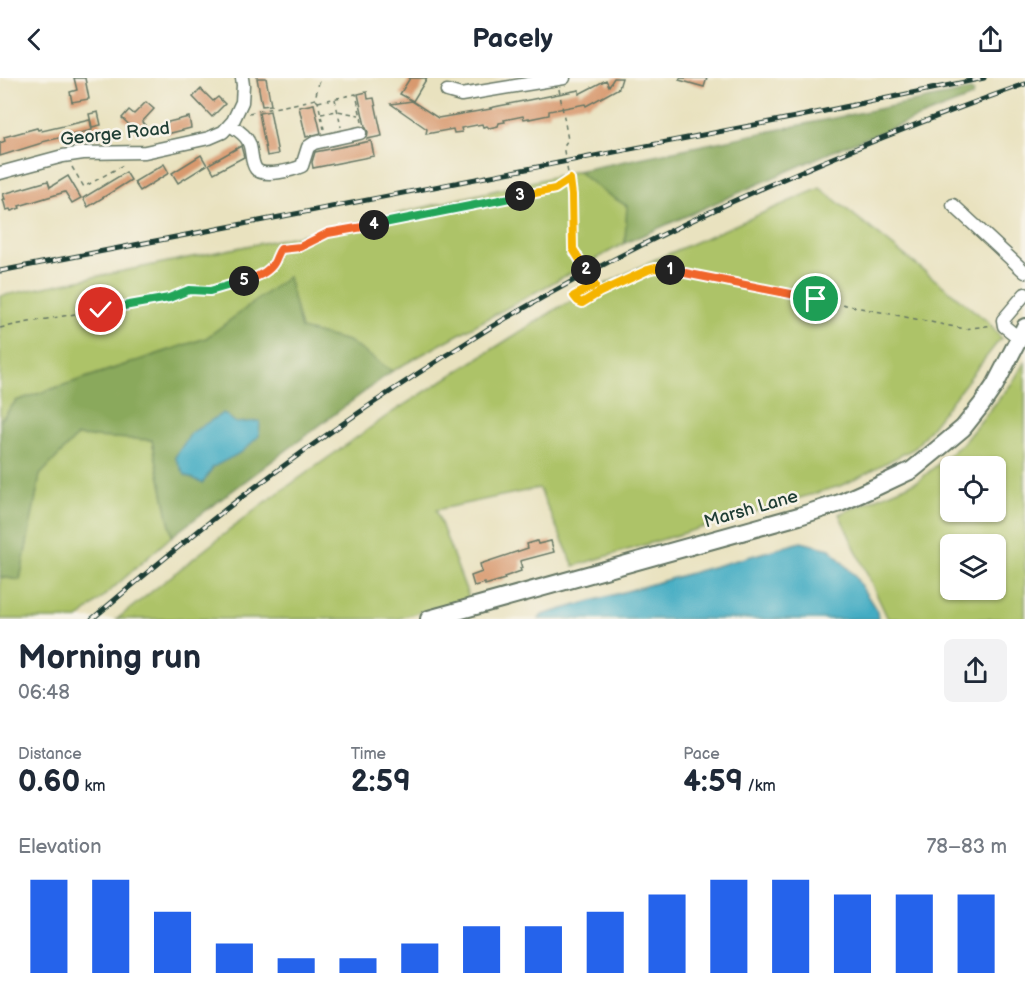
<!DOCTYPE html>
<html lang="en">
<head>
<meta charset="utf-8">
<style>
	body { margin:0; font-family:"Balsamiq Sans",sans-serif; background:#f2f2f3; color:#1f2937; height:100vh; display:flex; flex-direction:column; font-size:22px; white-space:nowrap }
	* { box-sizing:border-box; margin:0 }
	p { font-size:20px; color:#747a83 }
	.icon { flex:none; width:33px; height:33px; fill:none; stroke:currentColor; stroke-width:2; stroke-linecap:round; stroke-linejoin:round }
	.map { position:relative; height:541px; overflow:hidden }
	.sheet { display:flex; flex-direction:column; background:#fff; flex:1 }
	.sheet>* { flex:none }
	.controls { position:absolute; left:940px; top:378px; display:grid; gap:12px }
	.controls a { display:grid; place-items:center; width:66px; height:66px; border-radius:9px; background:#fff; box-shadow:0 2px 4px #0004; font-size:30px }
	.pin { position:absolute; display:grid; place-items:center; width:51px; height:51px; color:#fff; margin:-26px; border:3px solid #fff; border-radius:50%; box-shadow:0 2px 6px #0007 }
	.km { position:absolute; width:30px; height:30px; margin:-15px; border-radius:50%; background:#222; color:#fff; font-size:16px; line-height:30px; text-align:center }
	.round { display:grid; place-items:center; flex:none; width:63px; height:63px; border-radius:9px; background:#f2f2f3 }
	.headline { display:flex; align-items:center; justify-content:space-between; height:102px; padding:0 18px }
	h1 { font-size:33px; font-weight:800; line-height:45px }
	.figures { display:grid; grid-template-columns:repeat(3,1fr); gap:9px; height:102px; padding:6px 18px }
	.figures div { display:grid; align-content:center }
	.figures b { font-size:30px; font-weight:800 }
	.figures small { font-size:16px; font-weight:400 }
	.figures p { font-size:16px }
	.chart { height:168px; padding:12px 18px }
	.chart p { display:flex; justify-content:space-between }
	.chart svg { width:100%; height:108px; margin-top:6px; stroke:#2563eb; stroke-width:6 }
	header { display:flex; justify-content:space-between; align-items:center; height:78px; padding:0 18px; background:#fff; font-size:27px; font-weight:800 }
	.map>svg:first-child { display:block }
</style>
</head>
<body>
<header><svg class="icon" aria-label="back" viewBox="0 0 24 24"><path d="M15 5l-7 7 7 7"/></svg>Pacely<svg class="icon" aria-label="share" viewBox="0 0 24 24"><path d="M12 15V3M7 8l5-5 5 5M5 13v7h14v-7"/></svg></header>
<div class="map">
<svg width="1025" height="541" viewBox="0 0 1025 541">
	<rect width="100%" height="100%" fill="#f7f3e8"/>
	<filter id="ink" filterUnits="userSpaceOnUse"><feTurbulence type="fractalNoise" baseFrequency=".0167" numOctaves="2"/><feDisplacementMap in="SourceGraphic" scale="12" xChannelSelector="R" yChannelSelector="G"/><feConvolveMatrix kernelMatrix="1 2 1 2 8 2 1 2 1" color-interpolation-filters="sRGB"/></filter>
	<filter id="wash" filterUnits="userSpaceOnUse"><feTurbulence type="fractalNoise" baseFrequency=".008" numOctaves="4" result="noise"/><feDisplacementMap in="SourceGraphic" scale="24" xChannelSelector="R" yChannelSelector="G"/><feGaussianBlur stdDeviation="1.35" result="paint"/><feColorMatrix in="noise" values="0 0 0 0 0 0 0 0 0 0 0 0 0 0 0 0 0 1.4 0 .05"/><feComposite in="paint" operator="in"/></filter>
	<g filter="url(#wash)">
		<rect width="100%" height="100%" fill="#e9e2bf"/>
		<g fill="#adc367" stroke="#66804e" stroke-width="1.5" fill-rule="evenodd">
			<path d="M577,93L604,114L627,128L625,165L392,293L348,263L301,251L287,200L206,260L16,323L0,343V218L350,147Z"/>
			<path d="M820,110L987,243L1001,260L915,370L843,407L574,488L539,410L436,432L469,520L397,541H117L260,428L391,335L558,230L652,183Z"/>
			<path d="M1025,283V541H888L839,436L918,403L963,365L1013,304ZM951,388H996V434H951ZM951,466H996V512H951Z"/>
			<path d="M77,358L152,362L172,458L78,541H0V499L20,502L40,397Z"/>
		</g>
		<g fill="#8aa95c" stroke="#547348" stroke-width="1.5">
			<path d="M970,12L974,14L972,19L840,70L625,165L627,128L604,114L577,93Z"/>
			<path d="M288,199L301,251L348,263L392,293L172,458L152,362L77,358L40,397L20,502L0,499V343L16,323L206,260Z"/>
		</g>
		<g fill="#43acc3" stroke="#31747c" stroke-width="1.5">
			<path d="M223,335L236,345L260,343L259,358L242,374L213,389L203,405L185,397L175,379L191,355Z"/>
			<path d="M801,464L830,471L854,497L877,533L878,541H539L542,537Z"/>
		</g>
		<g id="blocks">
			<g fill="#d8996e">
				<path d="M74,0H85L89,21L72,24L70,14L77,12Z"/>
				<path d="M257,0H266L271,27L262,28Z"/>
				<path d="M410,0H427L413,23L400,16Z"/>
				<path d="M614,0H622L619,10L586,28L585,26L549,33V37L529,41V40L524,41L523,38L504,42L505,44L499,45L498,48L489,50L487,48L483,49L482,46L461,50L462,54L454,55L453,51L426,56L427,51L391,26L412,23L438,40L491,31L490,30L499,28L579,12V16L606,2L609,8Z"/>
				<path d="M680,0H707L704,9L679,2Z"/>
				<path d="M201,11L213,23L218,19L225,26L212,39L193,19Z"/>
				<path d="M367,14L368,21L374,20L382,58L367,61L368,54L365,48L358,16Z"/>
				<path d="M146,24L154,31L142,44L147,49L140,57L122,40L129,32L134,36Z"/>
				<path d="M314,26L321,55L306,59L299,29Z"/>
				<path d="M270,33L278,76L267,78L259,35Z"/>
				<path d="M98,34L101,47L92,49L89,36Z"/>
				<path d="M189,39L191,50L167,56L164,45Z"/>
				<path d="M90,42L92,52L42,64V65L0,78V65L5,63L4,59L37,50L38,52L41,51L42,53Z"/>
				<path d="M371,63L374,78L313,90L312,84L315,74Z"/>
				<path d="M241,68L244,79L214,95L209,86Z"/>
				<path d="M201,77L207,87L178,105L172,95Z"/>
				<path d="M164,86L169,95L140,113L134,104Z"/>
				<path d="M126,94L131,102L88,129L83,120Z"/>
				<path d="M68,98L81,120L72,125L65,114L19,128L20,130L11,133L10,131L6,132L3,121H5L3,116L48,103L50,109Z"/>
				<path d="M537,463L538,466L551,463L554,474L520,483L522,490H520L521,493L504,499L505,501L485,507V505L474,508L471,498L482,494L480,486L528,470L527,466Z"/>
			</g>
		</g>
	</g>
	<g filter="url(#ink)">
		<use href="#blocks" fill-opacity="0" stroke="#667765" stroke-width="1.5"/>
		<g fill="none" stroke-linecap="round" stroke-linejoin="round">
			<defs>
				<g id="minor">
					<path d="M447,13L461,17L564,0"/>
					<path d="M230,47C236,51 245,56 248,63C253,71 250,83 256,91C263,100 293,92 302,88L308,69L314,65L360,55"/>
					<path d="M0,95L63,78L83,75L145,74L209,60L223,54L233,43L242,24L243,7L242,0"/>
					<path d="M953,127L1025,194"/>
					<path d="M1019,260L1004,248L1003,242L1025,216"/>
				</g>
				<path id="major" d="M429,541L799,438L840,425L878,408L912,392L939,370L963,350L982,326L995,307L1025,249"/>
			</defs>
			<use href="#minor" stroke="#667765" stroke-width="15"/>
			<use href="#major" stroke="#667765" stroke-width="20"/>
			<g stroke="#667765" stroke-width="1.5" stroke-dasharray="4.5 4.5" stroke-linecap="butt">
				<path d="M559,11L568,62L565,66L564,73L572,117L573,171L584,189"/>
				<path d="M335,21L341,49"/>
				<path d="M316,22L318,24L324,51"/>
				<path d="M318,24L356,16L362,44"/>
				<path d="M249,35C271,30 293,27 315,21L320,0"/>
				<path d="M321,36L337,33L359,37"/>
				<path d="M72,89L84,109L125,86"/>
				<path d="M595,207L574,218L578,223L582,224L600,214L648,192L655,190L667,191L965,251L993,247"/>
				<path d="M0,250L29,244L169,220L189,212L211,213L248,202L266,194L274,185L277,176L281,171L300,169L328,155L555,111L570,101"/>
			</g>
			<use href="#minor" stroke="#fff" stroke-width="12"/>
			<use href="#major" stroke="#fff" stroke-width="16"/>
			<defs>
				<g id="rail">
					<path d="M0,193L801,38L984,0"/>
					<path d="M92,541C149,493 206,445 266,401C324,357 384,317 445,278C467,265 488,250 510,238C674,143 847,69 1025,6"/>
				</g>
			</defs>
			<use href="#rail" stroke="#1f3d34" stroke-width="5"/>
			<use href="#rail" stroke="#f7f3e8" stroke-width="3" stroke-dasharray="9" stroke-linecap="butt"/>
			<path stroke="#667765" stroke-width="1.5" stroke-dasharray="4.5 4.5" stroke-linecap="butt" d="M584,189L595,207"/>
		</g>
	</g>
	<g fill="none" stroke-linecap="round" stroke-linejoin="round" filter="url(#ink)">
		<defs>
			<path id="split-1" d="M670,192L816,221"/>
			<path id="split-2" d="M586,192L595,207L574,218L578,223L582,225L600,214L648,192L655,190L670,192"/>
			<path id="split-3" d="M520,118L555,111L570,101L572,117L573,171L586,192"/>
			<path id="split-4" d="M374,147L520,118"/>
			<path id="split-5" d="M244,203C255,200 268,195 274,185C277,180 277,176 281,171L300,169L328,155L374,147"/>
			<path id="split-6" d="M101,232L169,220L189,212L210,213L244,203"/>
		</defs>
		<use href="#split-1" stroke="#fff" stroke-width="12"/>
		<use href="#split-2" stroke="#fff" stroke-width="12"/>
		<use href="#split-3" stroke="#fff" stroke-width="12"/>
		<use href="#split-4" stroke="#fff" stroke-width="12"/>
		<use href="#split-5" stroke="#fff" stroke-width="12"/>
		<use href="#split-6" stroke="#fff" stroke-width="12"/>
		<use href="#split-1" stroke="#f0652b" stroke-width="8"/>
		<use href="#split-2" stroke="#f5b400" stroke-width="8"/>
		<use href="#split-3" stroke="#f5b400" stroke-width="8"/>
		<use href="#split-4" stroke="#22a559" stroke-width="8"/>
		<use href="#split-5" stroke="#f0652b" stroke-width="8"/>
		<use href="#split-6" stroke="#22a559" stroke-width="8"/>
	</g>
	<g text-anchor="middle" dominant-baseline="central" stroke-width="5" stroke-linejoin="round" paint-order="stroke">
		<g font-size="18" fill="#1f3d34" stroke="#f7f3e8">
			<text transform="translate(115 56) rotate(-6)">George Road</text>
			<text transform="translate(751 431) rotate(-16)">Marsh Lane</text>
		</g>
	</g>
</svg>
<div class="controls">
<a><svg class="icon" aria-label="locate" viewBox="0 0 24 24"><circle cx="12" cy="12" r="6"/><path d="M12 2v4M12 18v4M2 12h4M18 12h4"/></svg></a>
<a><svg class="icon" aria-label="layers" viewBox="0 0 24 24"><path d="M12 4l9 5-9 5-9-5zM3 14l9 5 9-5"/></svg></a>
</div>
<div class="pin" style="left:816px;top:221px;background:#1e9e55"><svg class="icon" aria-label="arrive" viewBox="0 0 24 24"><path d="M6 21V4h12l-3 4 3 4H6"/></svg></div>
<div class="pin" style="left:101px;top:232px;background:#d93025"><svg class="icon" aria-label="check" viewBox="0 0 24 24"><path d="M5 12l5 5 9-10"/></svg></div>
<b class="km" style="left:670px;top:192px">1</b>
<b class="km" style="left:586px;top:192px">2</b>
<b class="km" style="left:520px;top:118px">3</b>
<b class="km" style="left:374px;top:147px">4</b>
<b class="km" style="left:244px;top:203px">5</b>
</div>
<section class="sheet">
<div class="headline"><div><h1>Morning run</h1><p>06:48</p></div><a class="round"><svg class="icon" aria-label="share" viewBox="0 0 24 24"><path d="M12 15V3M7 8l5-5 5 5M5 13v7h14v-7"/></svg></a></div>
<div class="figures">
<div><p>Distance</p><b>0.60<small> km</small></b></div>
<div><p>Time</p><b>2:59</b></div>
<div><p>Pace</p><b>4:59<small> /km</small></b></div>
</div>
<div class="chart"><p><span>Elevation</span>78–83 m</p>
<svg viewBox="0 0 160 44" preserveAspectRatio="none"><path d="M5 44V6M15 44V6M25 44V19M35 44V32M45 44V38M55 44V38M65 44V32M75 44V25M85 44V25M95 44V19M105 44V12M115 44V6M125 44V6M135 44V12M145 44V12M155 44V12"/></svg>
</div>
</section>
</body>
</html>
